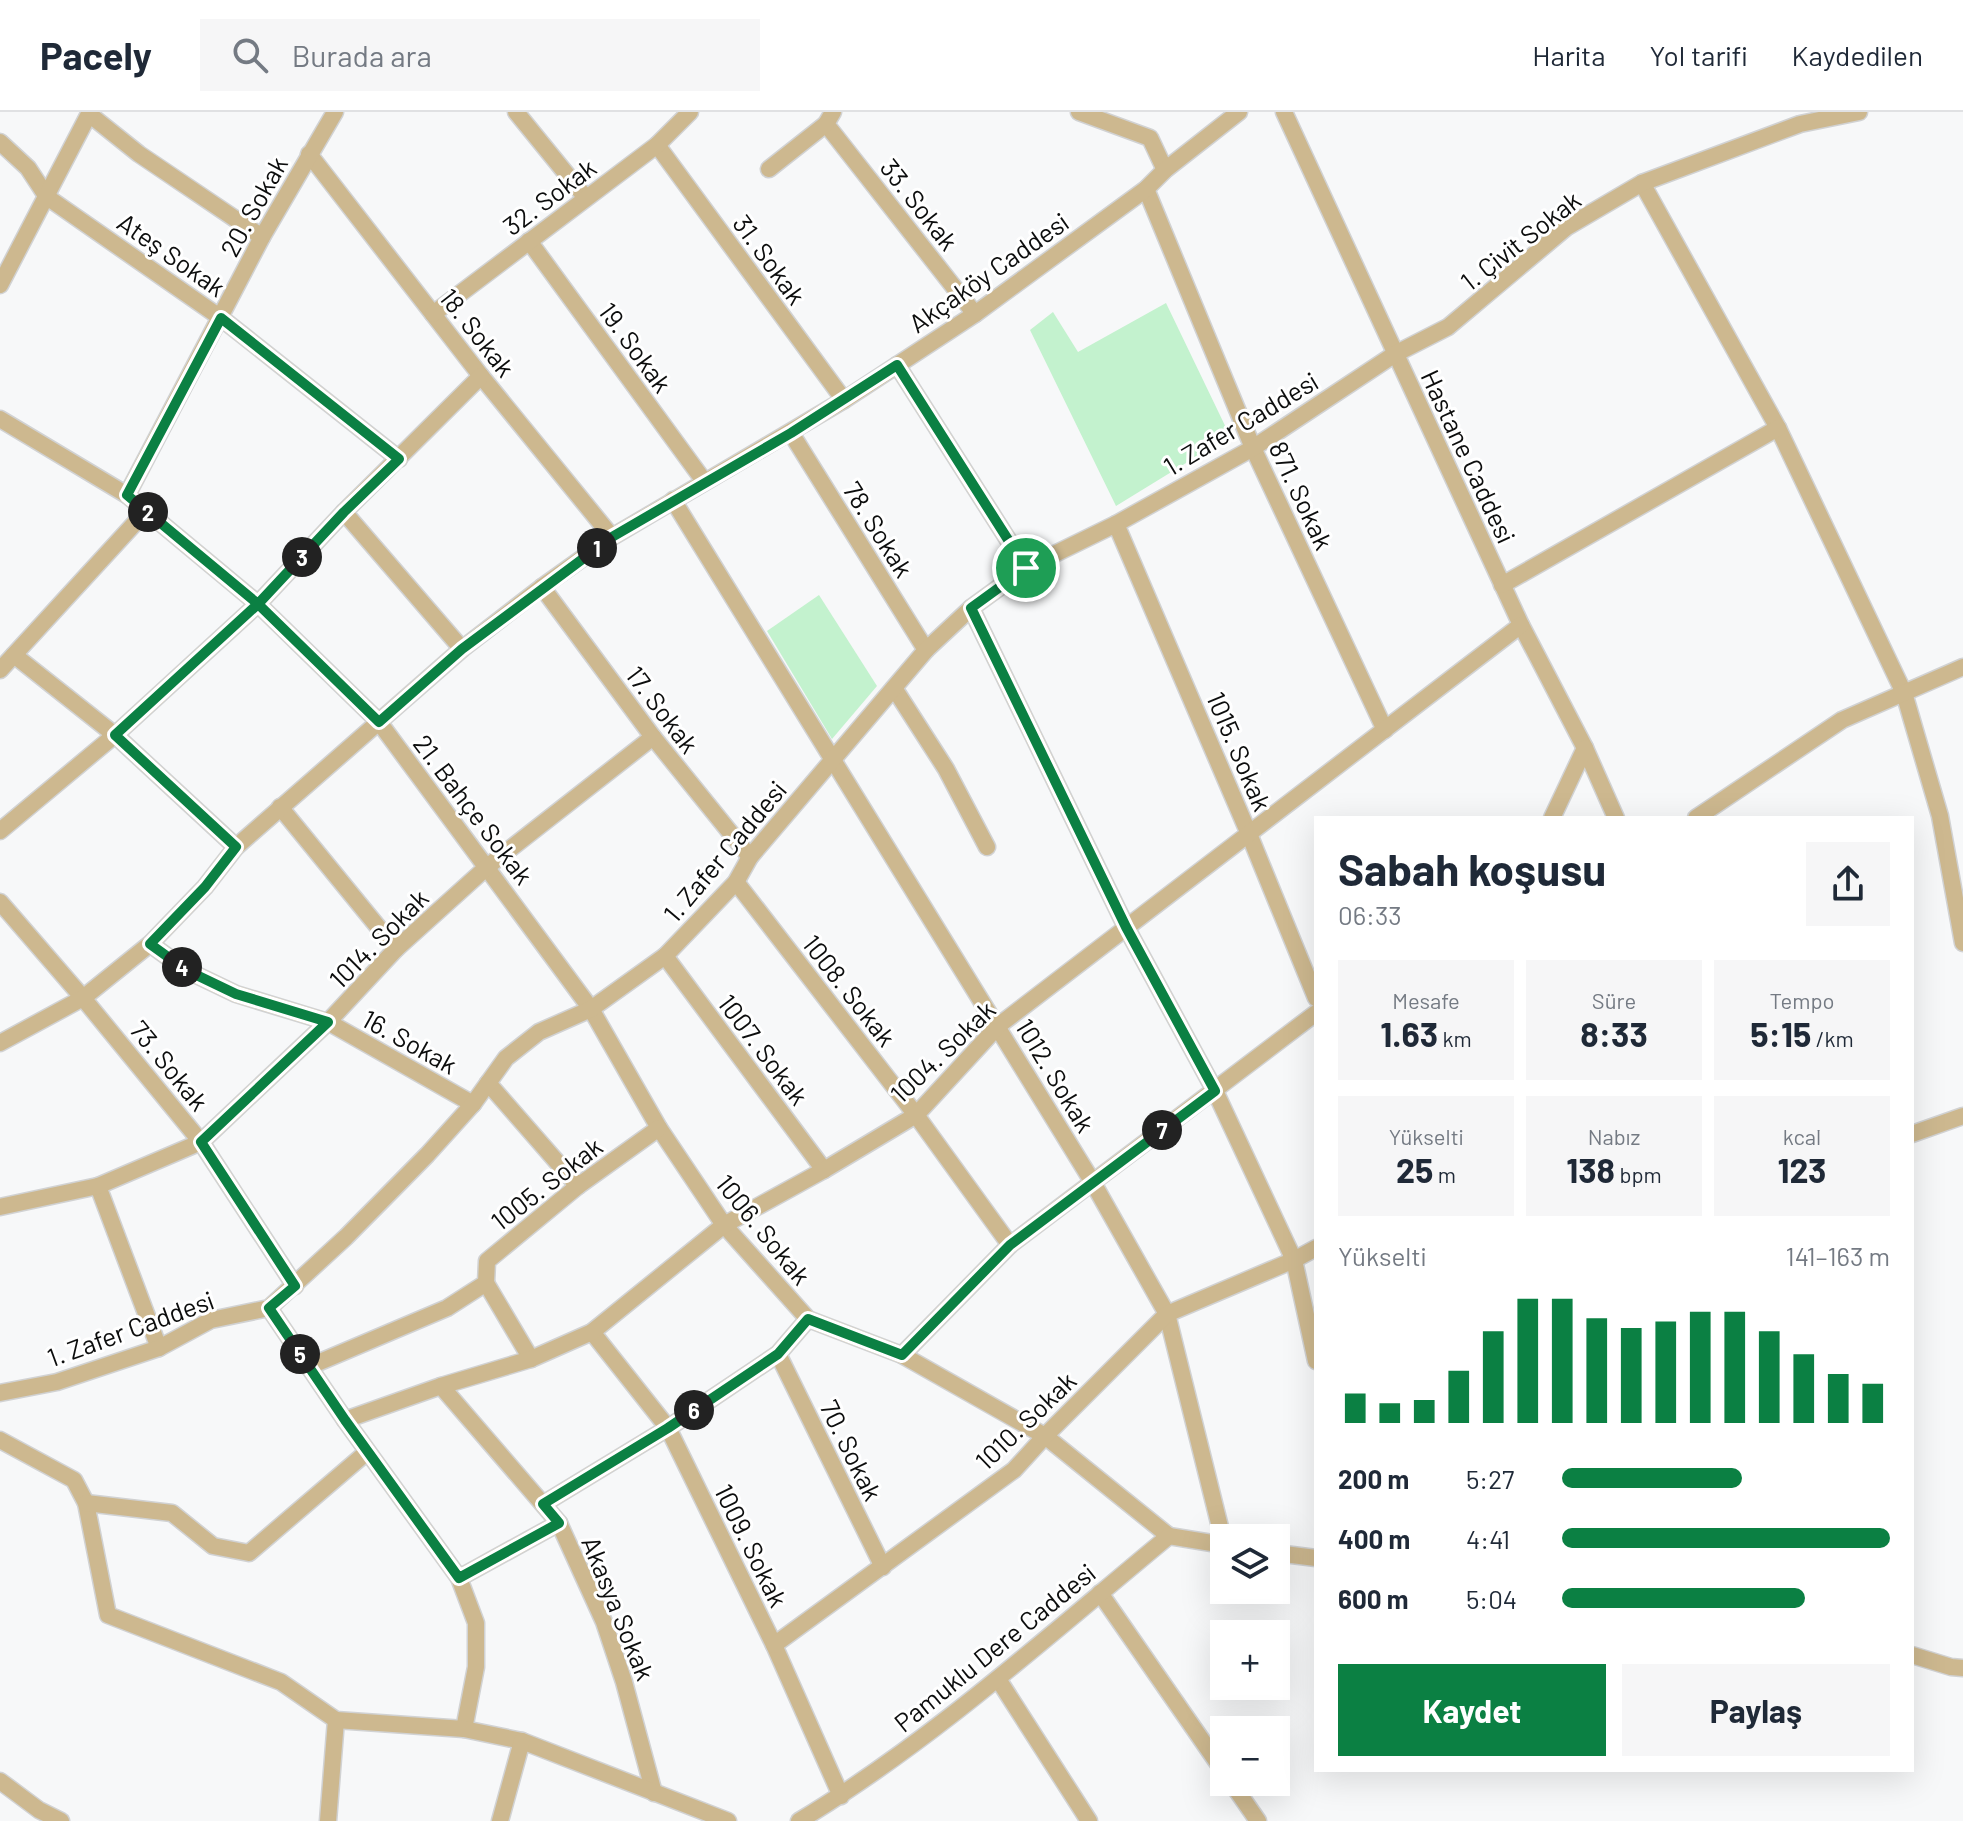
<!DOCTYPE html>
<html lang="tr">
<head>
<meta charset="utf-8">
<style>
	body { margin:0; font-family:Barlow,sans-serif; background:#f6f6f7; color:#1f2937; height:100vh; display:flex; flex-direction:column; font-size:30px; white-space:nowrap }
	* { box-sizing:border-box; margin:0 }
	p { font-size:26px; color:#747a83 }
	.icon { flex:none; width:44px; height:44px; fill:none; stroke:currentColor; stroke-width:2; stroke-linecap:round; stroke-linejoin:round }
	.map { position:relative; flex:1; overflow:hidden }
	.panel { position:absolute; left:1314px; top:704px; width:600px; height:956px; display:flex; flex-direction:column; background:#fff; border-radius:0px; box-shadow:0 8px 32px #0002 }
	.panel>* { flex:none }
	.fabs { position:absolute; left:1210px; top:1412px; display:grid; gap:16px }
	.fabs a { display:grid; place-items:center; width:80px; height:80px; border-radius:0px; background:#fff; box-shadow:0 8px 32px #0002; font-size:40px }
	.pin { position:absolute; display:grid; place-items:center; width:68px; height:68px; color:#fff; margin:-34px; border:4px solid #fff; border-radius:50%; box-shadow:0 2px 8px #0007 }
	.km { position:absolute; width:40px; height:40px; margin:-20px; border-radius:50%; background:#222; color:#fff; font-size:22px; line-height:40px; text-align:center }
	.round { display:grid; place-items:center; flex:none; width:84px; height:84px; border-radius:0px; background:#f6f6f7 }
	.headline { display:flex; align-items:center; justify-content:space-between; height:136px; padding:0 24px }
	h1 { font-size:44px; font-weight:700; line-height:60px }
	.stats { display:grid; grid-template-columns:repeat(3,1fr); gap:12px; height:136px; padding:8px 24px }
	.stats div { display:grid; align-content:center; border-radius:0px; background:#f6f6f7; text-align:center }
	.stats b { font-size:34px; font-weight:700 }
	.stats small { font-size:22px; font-weight:400 }
	.stats p { font-size:22px }
	.chart { height:224px; padding:16px 24px }
	.chart p { display:flex; justify-content:space-between }
	.chart svg { width:100%; height:144px; margin-top:8px; stroke:#0b8043; stroke-width:6 }
	.button { display:flex; gap:16px; margin-top:auto; padding:16px 24px }
	.button a { flex:1; height:92px; border-radius:0px; background:#0b8043; color:#fff; font-size:32px; font-weight:700; line-height:92px; text-align:center }
	.button a+a { background:#f6f6f7; color:#1f2937 }
	ul { padding:0 24px; list-style:none; font-size:26px }
	li { display:grid; grid-template-columns:128px 96px 1fr; align-items:center; height:60px }
	li i { height:20px; border-radius:10px; background:#0b8043 }
	header { display:flex; align-items:center; gap:48px; box-sizing:border-box; height:112px; padding:0 40px; background:#fff; border-bottom:2px solid #e0e1e3 }
	header strong { font-size:38px }
	nav { display:flex; gap:44px; margin-inline-start:auto; font-size:28px }
	.search { width:560px; height:72px; background:#f6f6f7; display:flex; align-items:center; gap:20px; box-sizing:border-box; padding:0 28px; border-radius:0px; color:#747a83; font-size:30px }
	.map>svg:first-child { display:block }
</style>
</head>
<body>
<header>
<strong>Pacely</strong>
<div class="search"><svg class="icon" aria-label="search" viewBox="0 0 24 24"><circle cx="10" cy="10" r="6"/><path d="M15 15l6 6"/></svg>Burada ara</div>
<nav><a>Harita</a><a>Yol tarifi</a><a>Kaydedilen</a></nav>
</header>
<div class="map">
<svg width="1963" height="1709" viewBox="0 0 1963 1709">
	<rect width="100%" height="100%" fill="#f7f8f9"/>
	<g fill="#c3f2ce">
		<path d="M1166,191L1230,324L1116,394L1030,218L1053,200L1078,240Z"/>
		<path d="M819,483L877,574L832,627L767,519Z"/>
	</g>
	<g fill="none" stroke-linecap="round" stroke-linejoin="round">
		<defs>
			<g id="street">
				<path d="M516,0L586,86"/>
				<path d="M833,0L826,12L975,202"/>
				<path d="M1079,0L1150,26L1165,58"/>
				<path d="M1284,0L1521,513L1585,636L1616,706"/>
				<path d="M89,2L139,42L262,125"/>
				<path d="M0,30L28,56L47,85L221,206L399,347"/>
				<path d="M657,33L844,288"/>
				<path d="M309,42L481,264L612,425"/>
				<path d="M769,57L826,12"/>
				<path d="M1642,71L1778,316L1904,581L1940,704L1963,831"/>
				<path d="M1146,77L1253,336L1385,618"/>
				<path d="M529,129L704,369"/>
				<path d="M0,173L90,0"/>
				<path d="M433,202L657,33L690,0"/>
				<path d="M897,253L1026,456"/>
				<path d="M0,307L127,383L258,492L379,610L591,897L659,1016L724,1113L808,1207L902,1243L1045,1324L1169,1424"/>
				<path d="M791,321L926,538"/>
				<path d="M127,383L262,125L335,0"/>
				<path d="M673,388L1092,1069L1167,1202L1224,1431"/>
				<path d="M344,400L462,537"/>
				<path d="M1116,412L1249,722L1316,886"/>
				<path d="M1502,473L1778,316"/>
				<path d="M542,475L653,625L750,745"/>
				<path d="M971,496L1126,815L1215,979L1294,1148L1316,1249"/>
				<path d="M14,543L115,623L236,735"/>
				<path d="M0,558L146,399"/>
				<path d="M894,576L946,657L987,735"/>
				<path d="M280,695L396,837"/>
				<path d="M1552,706L1585,636"/>
				<path d="M1696,706L1842,608L1963,555"/>
				<path d="M0,719L115,623L258,492L344,400L481,264"/>
				<path d="M736,770L916,1003L1010,1133"/>
				<path d="M0,790L83,886L201,1030L295,1174"/>
				<path d="M150,832L186,858L236,882L328,910L473,992"/>
				<path d="M665,844L824,1058"/>
				<path d="M0,931L83,886L150,832L205,775L236,735L462,537L542,475L612,425L844,288L975,202L1146,77L1165,58L1239,0"/>
				<path d="M488,971L578,1074"/>
				<path d="M1912,1022L1963,1004"/>
				<path d="M98,1074L159,1236"/>
				<path d="M0,1095L98,1074L201,1030L328,910L396,837L487,755L653,625"/>
				<path d="M486,1171L531,1247"/>
				<path d="M269,1196L345,1308L459,1466L476,1511V1555L464,1617"/>
				<path d="M592,1220L668,1316L774,1533L841,1684"/>
				<path d="M778,1242L883,1455"/>
				<path d="M902,1243L1010,1133L1316,901"/>
				<path d="M308,1255L447,1196L486,1171L487,1149L578,1074L659,1016"/>
				<path d="M441,1274L559,1411L604,1510L624,1570L654,1681"/>
				<path d="M0,1281L57,1270L159,1236L211,1208L269,1196L346,1125L427,1043L473,992L506,946L539,920L591,897L665,844L736,770L750,745L926,538L971,496L1026,456L1116,412L1253,336L1395,242L1448,215L1567,115L1642,71L1800,12L1859,0"/>
				<path d="M345,1308L441,1274L531,1247L592,1220L724,1113L824,1058L916,1003L998,914L1521,513"/>
				<path d="M0,1328L74,1368L86,1391L108,1503L281,1570L336,1608L464,1617L522,1629L728,1709"/>
				<path d="M86,1391L172,1401L213,1434L249,1441L367,1340"/>
				<path d="M543,1392L668,1316L778,1242L808,1207"/>
				<path d="M1276,1441L1316,1446"/>
				<path d="M459,1466L559,1411"/>
				<path d="M1100,1481L1224,1660"/>
				<path d="M774,1533L1014,1358L1045,1324L1167,1202L1294,1148L1316,1136"/>
				<path d="M1912,1543L1951,1555L1963,1556"/>
				<path d="M998,1567L1089,1709"/>
				<path d="M0,1669L39,1698L61,1709"/>
				<path d="M1231,1670L1258,1709"/>
				<path d="M328,1709L336,1608"/>
				<path d="M500,1709L522,1629"/>
				<path d="M799,1709C932,1629 1049,1523 1169,1424L1224,1433"/>
			</g>
		</defs>
		<use href="#street" stroke="#d1d2d3" stroke-width="19"/>
		<use href="#street" stroke="#cdb88f" stroke-width="16"/>
	</g>
	<g fill="none" stroke-linecap="round" stroke-linejoin="round">
		<defs>
			<path id="route" d="M1026,456L897,253L791,321L612,425L462,537L379,610L258,492L127,383L221,206L399,347L344,400L258,492L115,623L236,735L205,775L150,832L186,858L236,882L328,910L201,1030L295,1174L269,1196L345,1308L459,1466L559,1411L543,1392L668,1316L778,1242L808,1207L902,1243L1010,1133L1215,979L1126,815L971,496L1026,456"/>
		</defs>
		<use href="#route" stroke="#fff" stroke-width="16"/>
		<use href="#route" stroke="#0b8043" stroke-width="10"/>
	</g>
	<g text-anchor="middle" dominant-baseline="central" stroke-width="6" stroke-linejoin="round" paint-order="stroke">
		<g font-size="26" fill="#0c0d0d" stroke="#fff">
			<text transform="translate(549 84) rotate(-37)">32. Sokak</text>
			<text transform="translate(920 92) rotate(52)">33. Sokak</text>
			<text transform="translate(253 94) rotate(-61)">20. Sokak</text>
			<text transform="translate(1520 128) rotate(-38)">1. Çivit Sokak</text>
			<text transform="translate(172 142) rotate(35)">Ateş Sokak</text>
			<text transform="translate(770 147) rotate(54)">31. Sokak</text>
			<text transform="translate(988 160) rotate(-35)">Akçaköy Caddesi</text>
			<text transform="translate(478 220) rotate(52)">18. Sokak</text>
			<text transform="translate(636 235) rotate(54)">19. Sokak</text>
			<text transform="translate(1240 311) rotate(-31)">1. Zafer Caddesi</text>
			<text transform="translate(1469 344) rotate(65)">Hastane Caddesi</text>
			<text transform="translate(1302 383) rotate(65)">871. Sokak</text>
			<text transform="translate(879 417) rotate(58)">78. Sokak</text>
			<text transform="translate(663 597) rotate(53)">17. Sokak</text>
			<text transform="translate(1240 639) rotate(67)">1015. Sokak</text>
			<text transform="translate(474 697) rotate(53)">21. Bahçe Sokak</text>
			<text transform="translate(724 739) rotate(-50)">1. Zafer Caddesi</text>
			<text transform="translate(378 826) rotate(-45)">1014. Sokak</text>
			<text transform="translate(850 878) rotate(52)">1008. Sokak</text>
			<text transform="translate(410 929) rotate(29)">16. Sokak</text>
			<text transform="translate(764 937) rotate(53)">1007. Sokak</text>
			<text transform="translate(942 939) rotate(-44)">1004. Sokak</text>
			<text transform="translate(170 953) rotate(51)">73. Sokak</text>
			<text transform="translate(1056 963) rotate(59)">1012. Sokak</text>
			<text transform="translate(546 1071) rotate(-38)">1005. Sokak</text>
			<text transform="translate(764 1117) rotate(51)">1006. Sokak</text>
			<text transform="translate(130 1216) rotate(-20)">1. Zafer Caddesi</text>
			<text transform="translate(1025 1308) rotate(-44)">1010. Sokak</text>
			<text transform="translate(852 1338) rotate(64)">70. Sokak</text>
			<text transform="translate(752 1433) rotate(64)">1009. Sokak</text>
			<text transform="translate(619 1496) rotate(68)">Akasya Sokak</text>
			<text transform="translate(994 1535) rotate(-39)">Pamuklu Dere Caddesi</text>
		</g>
	</g>
</svg>
<div class="fabs">
<a><svg class="icon" aria-label="layers" viewBox="0 0 24 24"><path d="M12 4l9 5-9 5-9-5zM3 14l9 5 9-5"/></svg></a>
<a>+</a>
<a>−</a>
</div>
<div class="pin" style="left:1026px;top:456px;background:#1e9e55"><svg class="icon" aria-label="arrive" viewBox="0 0 24 24"><path d="M6 21V4h12l-3 4 3 4H6"/></svg></div>
<b class="km" style="left:597px;top:436px">1</b>
<b class="km" style="left:148px;top:400px">2</b>
<b class="km" style="left:302px;top:445px">3</b>
<b class="km" style="left:182px;top:855px">4</b>
<b class="km" style="left:300px;top:1242px">5</b>
<b class="km" style="left:694px;top:1298px">6</b>
<b class="km" style="left:1162px;top:1018px">7</b>
<section class="panel">
<div class="headline"><div><h1>Sabah koşusu</h1><p>06:33</p></div><a class="round"><svg class="icon" aria-label="share" viewBox="0 0 24 24"><path d="M12 15V3M7 8l5-5 5 5M5 13v7h14v-7"/></svg></a></div>
<div class="stats">
<div><p>Mesafe</p><b>1.63<small> km</small></b></div>
<div><p>Süre</p><b>8:33</b></div>
<div><p>Tempo</p><b>5:15<small> /km</small></b></div>
</div>
<div class="stats">
<div><p>Yükselti</p><b>25<small> m</small></b></div>
<div><p>Nabız</p><b>138<small> bpm</small></b></div>
<div><p>kcal</p><b>123</b></div>
</div>
<div class="chart"><p><span>Yükselti</span>141–163 m</p>
<svg viewBox="0 0 160 44" preserveAspectRatio="none"><path d="M5 44V35M15 44V38M25 44V37M35 44V28M45 44V16M55 44V6M65 44V6M75 44V12M85 44V15M95 44V13M105 44V10M115 44V10M125 44V16M135 44V23M145 44V29M155 44V32"/></svg>
</div>
<ul>
<li><b>200 m</b>5:27<i style="width:55%"></i></li>
<li><b>400 m</b>4:41<i style="width:100%"></i></li>
<li><b>600 m</b>5:04<i style="width:74%"></i></li>
</ul>
<div class="button"><a>Kaydet</a><a>Paylaş</a></div>
</section>
</div>
</body>
</html>
